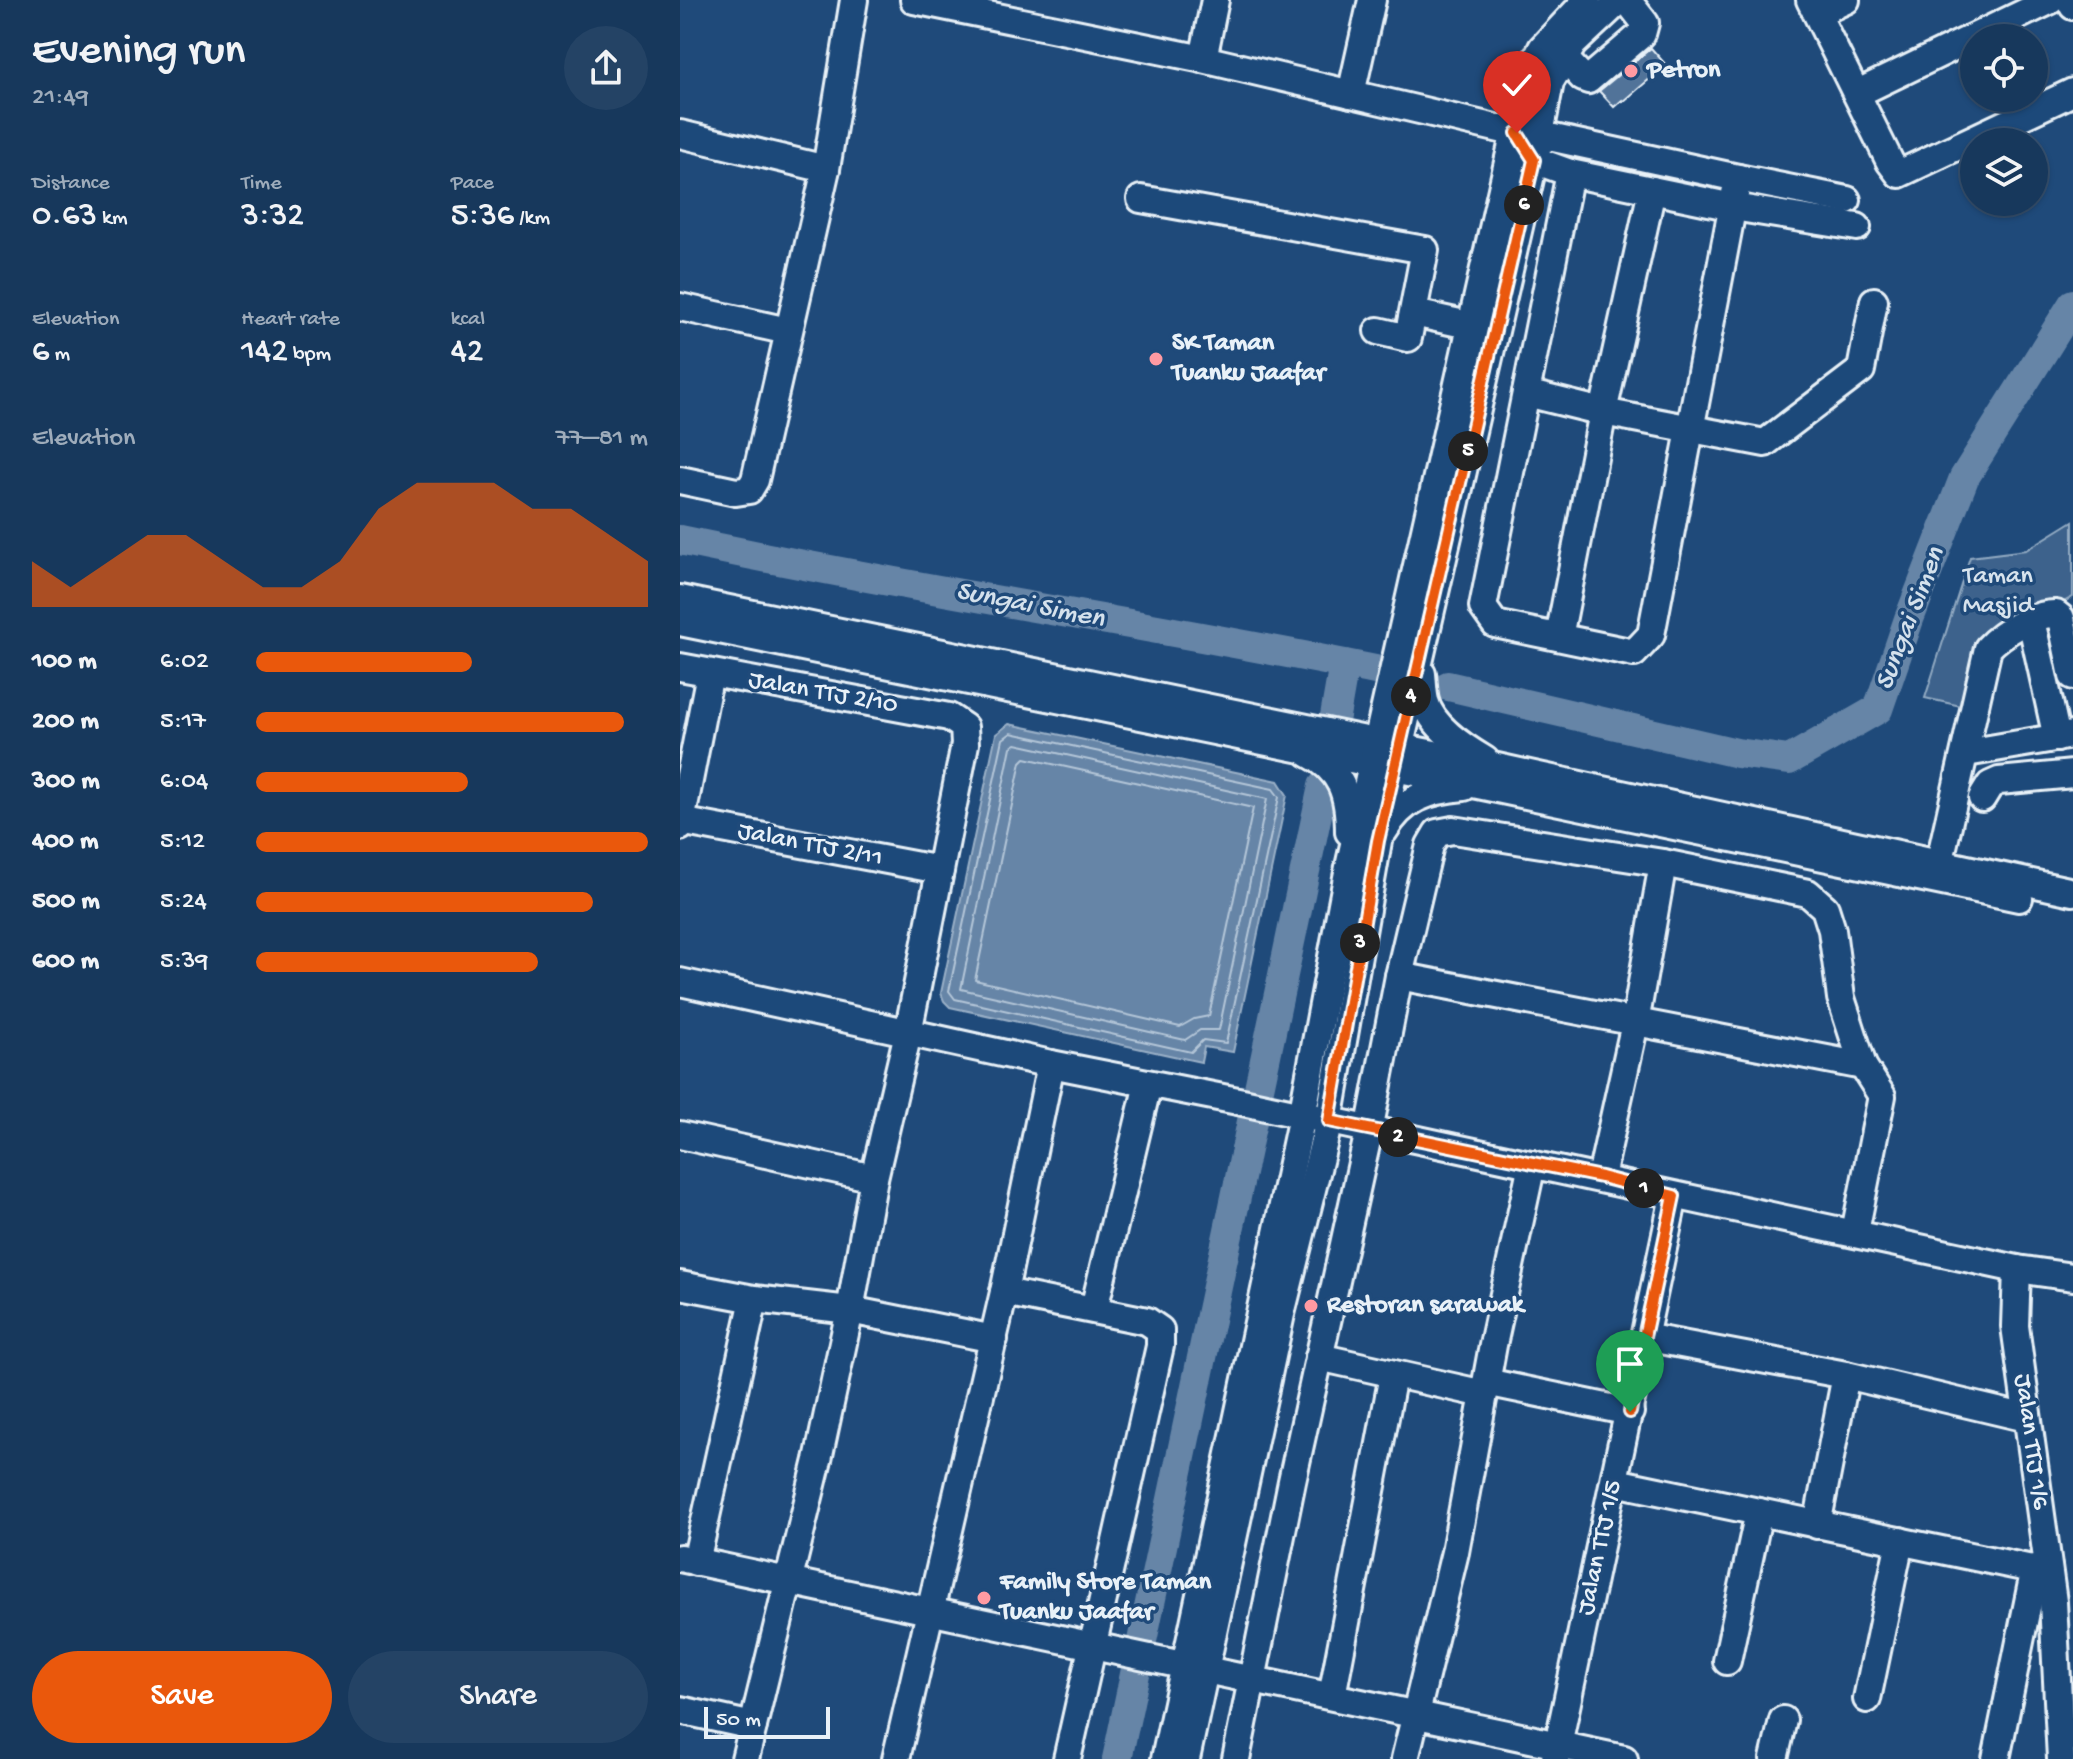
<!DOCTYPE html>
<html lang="en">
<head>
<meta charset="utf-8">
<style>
	body { margin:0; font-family:"Gochi Hand",sans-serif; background:#244365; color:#f1f3f6; height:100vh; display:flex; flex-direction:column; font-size:30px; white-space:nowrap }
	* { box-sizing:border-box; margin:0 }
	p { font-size:26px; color:#9eacbb }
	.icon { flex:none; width:44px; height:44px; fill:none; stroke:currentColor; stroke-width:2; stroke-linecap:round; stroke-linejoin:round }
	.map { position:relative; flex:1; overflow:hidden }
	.drawer { display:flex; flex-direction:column; background:#17385c; width:680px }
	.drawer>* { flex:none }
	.controls { position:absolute; left:1280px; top:24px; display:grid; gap:16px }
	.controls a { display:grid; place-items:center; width:88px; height:88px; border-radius:50%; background:#17385c; box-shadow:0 2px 6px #0004,0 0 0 2px #365272; font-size:40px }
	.scale { position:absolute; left:24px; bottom:20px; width:126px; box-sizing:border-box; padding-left:8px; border:4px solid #e8f1f8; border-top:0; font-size:22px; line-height:28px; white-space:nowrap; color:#e8f1f8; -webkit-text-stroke:6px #1f4a7a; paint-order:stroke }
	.pin { position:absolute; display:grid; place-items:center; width:68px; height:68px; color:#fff; margin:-82px -34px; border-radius:50% 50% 50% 0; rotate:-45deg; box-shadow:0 0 8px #0007 }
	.pin .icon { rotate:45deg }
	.km { position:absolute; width:40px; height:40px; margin:-20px; border-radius:50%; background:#222; color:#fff; font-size:22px; line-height:40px; text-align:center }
	.round { display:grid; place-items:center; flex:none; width:84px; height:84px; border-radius:42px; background:#244365 }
	.overview { display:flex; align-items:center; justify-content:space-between; height:136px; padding:0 32px }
	h1 { font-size:44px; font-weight:600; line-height:60px }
	.figures { display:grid; grid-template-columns:repeat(3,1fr); gap:12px; height:136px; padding:8px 32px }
	.figures div { display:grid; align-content:center }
	.figures b { font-size:34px; font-weight:600 }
	.figures small { font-size:22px; font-weight:400 }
	.figures p { font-size:22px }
	.chart { height:224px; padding:16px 32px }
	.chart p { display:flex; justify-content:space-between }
	.chart svg { width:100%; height:144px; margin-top:8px; fill:#ea580c; opacity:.7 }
	.primary-button { display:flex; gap:16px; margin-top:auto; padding:16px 32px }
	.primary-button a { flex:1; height:92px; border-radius:48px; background:#ea580c; color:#fff; font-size:32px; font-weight:600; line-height:92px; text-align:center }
	.primary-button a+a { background:#244365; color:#f1f3f6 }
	ul { padding:0 32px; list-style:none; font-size:26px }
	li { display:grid; grid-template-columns:128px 96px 1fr; align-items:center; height:60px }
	li i { height:20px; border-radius:10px; background:#ea580c }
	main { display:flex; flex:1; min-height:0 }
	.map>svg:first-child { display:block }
</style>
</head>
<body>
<main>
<section class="drawer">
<div class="overview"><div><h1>Evening run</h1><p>21:49</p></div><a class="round"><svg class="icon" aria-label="share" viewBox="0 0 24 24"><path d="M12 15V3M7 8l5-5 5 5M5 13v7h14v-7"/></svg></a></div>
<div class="figures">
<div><p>Distance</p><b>0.63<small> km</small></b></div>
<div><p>Time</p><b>3:32</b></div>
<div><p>Pace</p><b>5:36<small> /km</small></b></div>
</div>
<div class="figures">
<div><p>Elevation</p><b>6<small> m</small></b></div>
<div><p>Heart rate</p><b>142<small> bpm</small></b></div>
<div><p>kcal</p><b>42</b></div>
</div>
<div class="chart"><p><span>Elevation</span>77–81 m</p>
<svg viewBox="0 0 160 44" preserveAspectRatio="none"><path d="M0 44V30L10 38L20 30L30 22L40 22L50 30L60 38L70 38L80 30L90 14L100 6L110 6L120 6L130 14L140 14L150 22L160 30V44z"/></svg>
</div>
<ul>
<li><b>100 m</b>6:02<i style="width:55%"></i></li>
<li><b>200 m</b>5:17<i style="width:94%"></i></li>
<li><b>300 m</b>6:04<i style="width:54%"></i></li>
<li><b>400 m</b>5:12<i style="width:100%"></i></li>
<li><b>500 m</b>5:24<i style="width:86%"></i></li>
<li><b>600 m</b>5:39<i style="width:72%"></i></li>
</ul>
<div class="primary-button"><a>Save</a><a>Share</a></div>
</section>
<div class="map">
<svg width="1393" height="1759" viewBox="0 0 1393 1759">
	<rect width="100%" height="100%" fill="#1f4a7a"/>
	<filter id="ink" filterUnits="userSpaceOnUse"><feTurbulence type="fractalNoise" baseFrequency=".0125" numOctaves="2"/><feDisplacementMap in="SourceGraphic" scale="16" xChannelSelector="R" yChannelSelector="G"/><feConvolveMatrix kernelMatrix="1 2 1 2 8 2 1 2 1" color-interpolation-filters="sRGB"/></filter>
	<g filter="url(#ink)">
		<path fill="#3c628c" stroke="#92aac2" stroke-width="2" d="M1393,521V597L1315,639L1290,708L1245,698L1290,557L1346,550Z"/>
		<path fill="#6685a7" stroke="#9ab0c7" stroke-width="2" d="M329,724L598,781L607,795L553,1052L524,1047L521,1062L270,1007L264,1001L261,993L316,734Z"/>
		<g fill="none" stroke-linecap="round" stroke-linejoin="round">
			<g stroke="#b4c6d8" stroke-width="2">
				<path d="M331,733L593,789L599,797L546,1043L523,1040L511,1052L275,999L269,991L323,739Z"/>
				<path d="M336,744L587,799L539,1030H520L505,1040L281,989L331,747Z"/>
				<path d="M345,758L573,808L529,1016L514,1019L500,1027L295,980L341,762Z"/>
			</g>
			<g stroke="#6685a7" stroke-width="30">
				<path d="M0,540C232,589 467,624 700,671"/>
				<path d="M768,686L1057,753L1109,760L1198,709L1229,619L1284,478L1393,304"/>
				<path d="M655,716L664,664"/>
				<path d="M437,1759L643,786"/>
			</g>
		</g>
		<path fill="#517399" stroke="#e8f1f8" stroke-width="2" d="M971,48L986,65L943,102L942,100L934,107L919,91Z"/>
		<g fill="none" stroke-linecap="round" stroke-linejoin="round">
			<defs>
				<g id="minor">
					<path d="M234,0L523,59L837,133L860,135L1058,178L971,635L954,653L815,624L803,607L890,173"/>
					<path d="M1130,0L1210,162L1219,174L1393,92"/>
					<path d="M1390,0L1393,6"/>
					<path d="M1138,13L1166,0"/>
					<path d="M884,58L903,78L908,80L962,34L965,23L947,0"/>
					<path d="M523,59L535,0"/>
					<path d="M1178,93L1371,0"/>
					<path d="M671,94L692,0"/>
					<path d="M0,134L146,169"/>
					<path d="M845,146L854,160L890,173L1053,207L1177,227"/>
					<path d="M1058,178L1167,200"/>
					<path d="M461,199L745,250L728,338L698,331"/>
					<path d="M0,307L108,331"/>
					<path d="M734,313L793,326"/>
					<path d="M846,393L923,412L1085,443L1181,370L1194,301"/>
					<path d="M0,480L56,492L69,490L75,480L146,169L174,0"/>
					<path d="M0,599L817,767L1393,892"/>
					<path d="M1351,620L1377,738"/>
					<path d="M0,622L803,786L1339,898"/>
					<path d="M879,637L923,412L972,190"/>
					<path d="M0,667L269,717L284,727L285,744L228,1033L194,1178L170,1310L138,1460L65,1759"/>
					<path d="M742,674C743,683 743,693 745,701C752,727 783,747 805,760"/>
					<path d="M628,753C662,770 669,795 669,832"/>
					<path d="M1286,753L1392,735"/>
					<path d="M1302,798L1310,785L1319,781L1393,774"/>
					<path d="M0,821L260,870"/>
					<path d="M0,827L30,673"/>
					<path d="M704,831C722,799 748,790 784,787"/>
					<path d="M1256,878L1308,648C1322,633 1354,613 1376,614L1381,618L1393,676"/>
					<path d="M719,976L1183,1066"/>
					<path d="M0,982L371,1064L558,1101L1337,1269L1393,1277"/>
					<path d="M0,1135L194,1178"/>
					<path d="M921,1177L955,1023L983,863"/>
					<path d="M1337,1269L1335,1326L1373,1602L1381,1759"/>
					<path d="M0,1285L74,1299L170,1310L314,1339"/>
					<path d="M324,1292L467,1321L480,1330V1346L387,1759"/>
					<path d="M414,1309L468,1084"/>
					<path d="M964,1337L1166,1375L1347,1418"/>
					<path d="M639,1357L804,1394"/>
					<path d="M806,1382L950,1412"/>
					<path d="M935,1482L1367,1572"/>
					<path d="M1137,1525L1166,1375"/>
					<path d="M0,1558L944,1759"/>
					<path d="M16,1562L74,1299"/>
					<path d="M1047,1661L1079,1512"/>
					<path d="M652,1696L713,1375"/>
					<path d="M1187,1699L1220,1541"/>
					<path d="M0,1710L73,1726"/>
					<path d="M216,1759L324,1292L371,1064"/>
					<path d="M485,1759L622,1116L669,867L847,78L862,48L907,0"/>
					<path d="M506,1759L601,1314L649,1121L698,841L858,144L870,82L893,44L940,0"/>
					<path d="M556,1759L612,1481L689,1131L719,976L750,845L757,833L773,830L983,863L1128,893L1145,908L1152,930L1161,998L1183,1066L1202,1096L1175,1232"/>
					<path d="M725,1759L775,1552L813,1345L852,1164"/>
					<path d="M875,1759L994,1196"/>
					<path d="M1094,1759L1103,1720"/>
					<path d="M1316,1759L1355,1568"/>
				</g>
			</defs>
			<use href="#minor" stroke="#e8f1f8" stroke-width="32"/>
			<use href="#minor" stroke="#1f4a7a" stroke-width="26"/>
		</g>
	</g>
	<g fill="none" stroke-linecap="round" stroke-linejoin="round" filter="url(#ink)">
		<defs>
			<path id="route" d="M837,133L854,160L698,841L649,1121L921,1177L994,1196L964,1337L950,1412"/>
		</defs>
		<use href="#route" stroke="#fff" stroke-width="16"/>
		<use href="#route" stroke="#ea580c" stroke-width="10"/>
	</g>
	<g fill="#ff9aa2" stroke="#1f4a7a" stroke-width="3">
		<circle cx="951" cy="71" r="8"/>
		<circle cx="476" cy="359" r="8"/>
		<circle cx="631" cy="1306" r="8"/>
		<circle cx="304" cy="1598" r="8"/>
	</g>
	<g text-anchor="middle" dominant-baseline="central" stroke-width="7" stroke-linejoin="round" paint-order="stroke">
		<g font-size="26" font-weight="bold" fill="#e8f1f8" stroke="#1f4a7a" text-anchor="start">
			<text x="967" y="71">Petron</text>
			<text x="492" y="344">SK Taman<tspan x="492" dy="30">Tuanku Jaafar</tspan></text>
			<text x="647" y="1306">Restoran sarawak</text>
			<text x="320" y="1583">Family Store Taman<tspan x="320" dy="30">Tuanku Jaafar</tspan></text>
		</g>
		<g font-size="26" fill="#d7e3ed" stroke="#1f4a7a">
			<text x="1318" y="577">Taman<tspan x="1318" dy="30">Masjid</tspan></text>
		</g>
		<g font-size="26" fill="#e8f1f8" stroke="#1f4a7a">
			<text transform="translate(143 694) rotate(10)">Jalan TTJ 2/10</text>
			<text transform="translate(130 846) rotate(11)">Jalan TTJ 2/11</text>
			<text transform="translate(1350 1442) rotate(82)">Jalan TTJ 1/6</text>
			<text transform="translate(921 1548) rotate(-78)">Jalan TTJ 1/5</text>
		</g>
		<g font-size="28" font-style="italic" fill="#d4e1ec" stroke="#1f4a7a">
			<text transform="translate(350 606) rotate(11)">Sungai Simen</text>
			<text transform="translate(1231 619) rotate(-69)">Sungai Simen</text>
		</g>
	</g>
</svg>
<div class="controls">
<a><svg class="icon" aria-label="locate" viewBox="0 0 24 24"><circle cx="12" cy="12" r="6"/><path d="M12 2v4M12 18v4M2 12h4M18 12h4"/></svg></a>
<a><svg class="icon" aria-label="layers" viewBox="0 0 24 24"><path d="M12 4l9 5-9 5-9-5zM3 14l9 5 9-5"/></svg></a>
</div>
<div class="scale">50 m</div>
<div class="pin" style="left:950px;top:1412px;background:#1e9e55"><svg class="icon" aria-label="arrive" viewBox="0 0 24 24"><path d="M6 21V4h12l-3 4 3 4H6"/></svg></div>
<div class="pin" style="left:837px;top:133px;background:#d93025"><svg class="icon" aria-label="check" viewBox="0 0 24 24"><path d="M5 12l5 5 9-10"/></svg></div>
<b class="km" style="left:964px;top:1188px">1</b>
<b class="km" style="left:718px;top:1137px">2</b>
<b class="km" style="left:680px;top:943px">3</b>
<b class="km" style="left:731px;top:696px">4</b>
<b class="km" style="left:788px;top:451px">5</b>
<b class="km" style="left:844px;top:205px">6</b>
</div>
</main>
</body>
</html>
